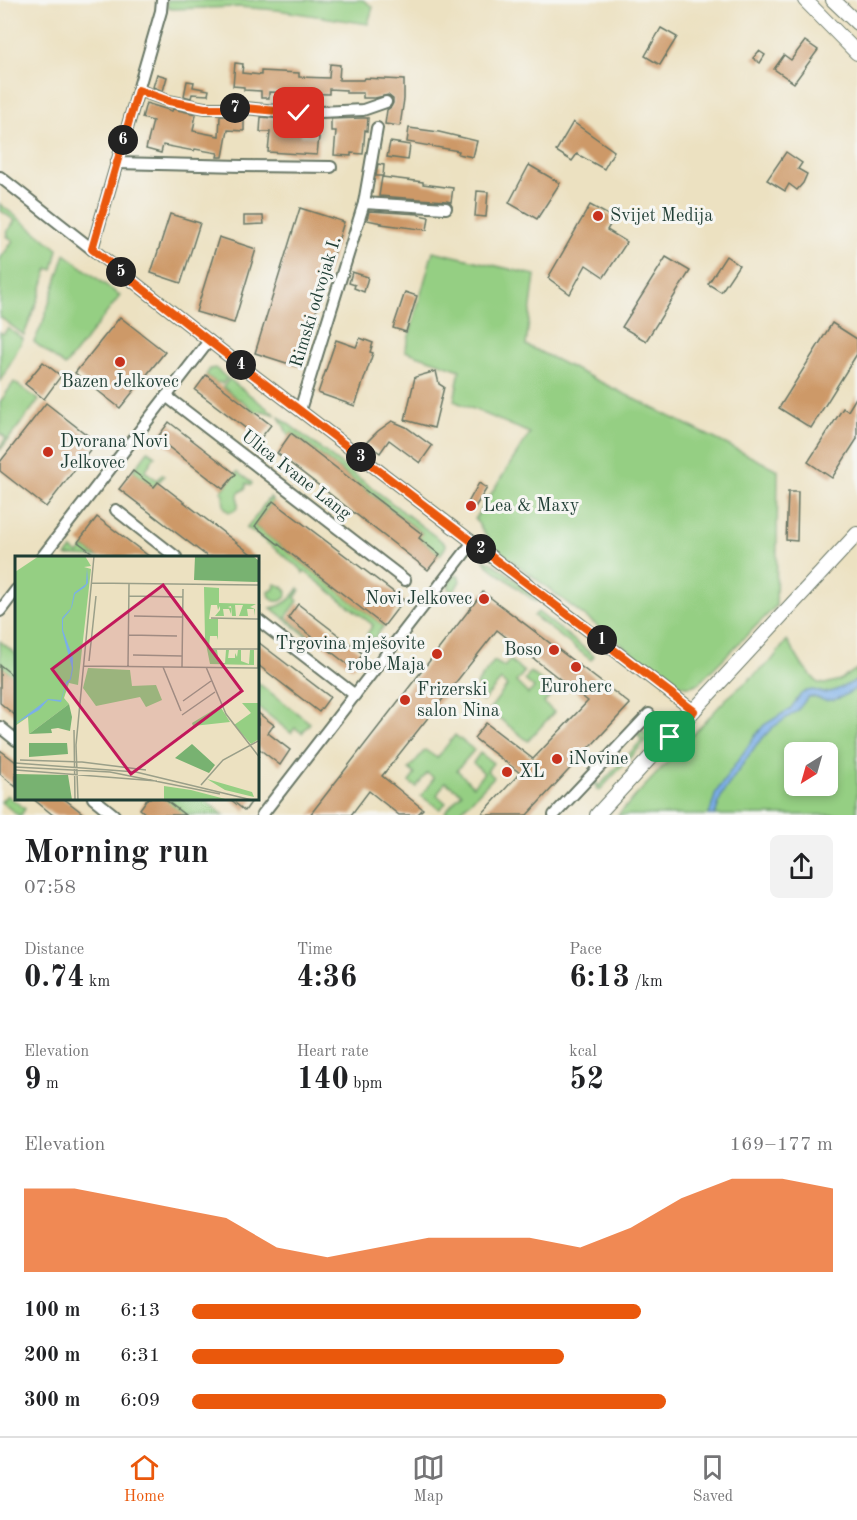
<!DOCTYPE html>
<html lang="en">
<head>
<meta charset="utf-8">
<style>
	body { margin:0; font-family:"Old Standard TT",serif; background:#f2f2f2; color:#202124; height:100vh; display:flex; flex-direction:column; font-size:22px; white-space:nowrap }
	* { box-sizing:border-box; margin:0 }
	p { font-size:20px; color:#757577 }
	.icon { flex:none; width:33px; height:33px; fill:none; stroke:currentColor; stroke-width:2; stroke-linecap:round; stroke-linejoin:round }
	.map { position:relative; height:815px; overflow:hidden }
	.panel { display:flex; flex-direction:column; background:#fff; flex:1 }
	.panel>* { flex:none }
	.needle { width:39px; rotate:217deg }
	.fabs { position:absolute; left:784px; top:742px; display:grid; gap:12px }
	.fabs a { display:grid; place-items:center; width:54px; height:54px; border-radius:9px; background:#fff; box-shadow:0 3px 9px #0003; font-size:30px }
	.pin { position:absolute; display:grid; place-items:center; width:51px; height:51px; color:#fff; margin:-26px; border-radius:12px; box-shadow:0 3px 9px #0006 }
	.km { position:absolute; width:30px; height:30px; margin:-15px; border-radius:50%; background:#222; color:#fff; font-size:16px; line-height:30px; text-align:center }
	.round { display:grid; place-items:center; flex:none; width:63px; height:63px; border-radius:9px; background:#f2f2f2 }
	.headline { display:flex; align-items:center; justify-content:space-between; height:102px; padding:0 24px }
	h1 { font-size:33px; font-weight:700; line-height:45px }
	.metrics { display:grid; grid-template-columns:repeat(3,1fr); gap:9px; height:102px; padding:6px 24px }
	.metrics div { display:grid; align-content:center }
	.metrics b { font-size:30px; font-weight:700 }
	.metrics small { font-size:16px; font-weight:400 }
	.metrics p { font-size:16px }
	.chart { height:168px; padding:12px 24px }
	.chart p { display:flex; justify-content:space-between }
	.chart svg { width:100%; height:108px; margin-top:6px; fill:#ea580c; opacity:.7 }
	ul { padding:0 24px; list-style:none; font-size:20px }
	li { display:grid; grid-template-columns:96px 72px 1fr; align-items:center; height:45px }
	li i { height:15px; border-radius:8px; background:#ea580c }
	.dock { display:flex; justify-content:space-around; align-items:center; height:84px; border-top:2px solid #e0e0e0; background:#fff; font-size:16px; color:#757577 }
	.dock a { display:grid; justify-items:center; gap:3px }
	.dock .active { color:#ea580c }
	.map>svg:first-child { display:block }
</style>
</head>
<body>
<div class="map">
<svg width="857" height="815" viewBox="0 0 857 815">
	<rect width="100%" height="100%" fill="#f6f6f2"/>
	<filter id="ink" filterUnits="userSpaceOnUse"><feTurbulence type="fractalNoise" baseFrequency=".0167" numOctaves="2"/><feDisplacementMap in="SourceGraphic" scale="12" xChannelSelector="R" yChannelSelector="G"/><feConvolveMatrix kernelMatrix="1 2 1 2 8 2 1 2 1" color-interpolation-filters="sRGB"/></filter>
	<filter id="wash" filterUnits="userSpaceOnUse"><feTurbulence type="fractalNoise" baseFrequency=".008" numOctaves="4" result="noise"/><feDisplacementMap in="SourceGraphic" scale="24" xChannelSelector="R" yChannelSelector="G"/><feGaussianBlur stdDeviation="1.35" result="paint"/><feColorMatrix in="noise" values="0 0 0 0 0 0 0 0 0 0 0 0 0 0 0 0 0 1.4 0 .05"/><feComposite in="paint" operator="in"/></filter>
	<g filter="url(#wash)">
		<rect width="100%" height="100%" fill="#ece1c1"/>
		<g fill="#95cf83" stroke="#5a865c" stroke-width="1.5" fill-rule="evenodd">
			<path d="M167,0H363L373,7L368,24L277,10L238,7L172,9L168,8L167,5Z"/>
			<path d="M0,204L58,249L53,270L48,268L39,297L24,335L0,317V259L13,241L7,236L8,234L7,232L15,221L0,210Z"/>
			<path d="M433,251L535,275L526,345L778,470L776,606L700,682C687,690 680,685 667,679L493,546L475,519L530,433L454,401L460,370L405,351Z"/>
			<path d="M65,254L120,296L65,366L34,342L43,322Z"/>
			<path d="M8,328L23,339L0,382V332L3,334Z"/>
			<path d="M215,368L227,378L222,384L219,382L217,383L206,375L210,369Z"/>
			<path d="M229,379L276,415L263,411L256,412L240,399L239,400L223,387Z"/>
			<path d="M14,382L39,400L0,450V447L6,438L0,433V402Z"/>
			<path d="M278,416L444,543L446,545L445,548L440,555L419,538L422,533L292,433L289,437L282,422Z"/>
			<path d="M148,451L155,456L145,471L157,480L162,474L164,476L154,487L133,471Z"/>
			<path d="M237,472L252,483L251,485L246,483V488C234,495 239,495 238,507C226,520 222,504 224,494L221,492Z"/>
			<path d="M270,497L273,501L255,526L384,626L374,639L367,634L373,625L304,571L303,573C300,564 291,565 287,558L249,529H247L246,528L258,514L267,500L269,501Z"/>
			<path d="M84,547L98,557L66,556L72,549L78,554Z"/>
			<path d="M484,559C504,568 521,585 537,599L536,602L486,564Z"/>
			<path d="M455,575L459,576L460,581L453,593L449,589V582Z"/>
			<path d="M275,584C304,591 271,614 269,592L274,589Z"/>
			<path d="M299,588L300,590L295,598L298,601L286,617L314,640L313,641L271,608C284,606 292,599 299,588Z"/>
			<path d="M538,612L594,656L591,660L534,616Z"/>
			<path d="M787,640L802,665L818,683L825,684L840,680L857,669V815H618L726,699L772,660ZM795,753H828V786H795Z"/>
			<path d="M0,641L16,654V678L0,665Z"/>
			<path d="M510,660L524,672L516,682L528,694L534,688L525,680L530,672L555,690L544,703L554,712L528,741L489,710L507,686L501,680L483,701L476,697L481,689L476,685L494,661L504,667Z"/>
			<path d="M258,683L310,723L302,733L295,728L291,733L258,707Z"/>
			<path d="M654,727L656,729V730L599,791L596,789L597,787L592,782L594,781L599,786L642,740L637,734L643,731L647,733Z"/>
			<path d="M455,735L474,750L457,770L473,786L484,773L473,763L480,753L493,763L487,771L494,777L457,815H449L445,812L462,793L445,782L437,795L446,803L440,809L421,796L434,778L427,773L416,787L409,782L415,774L409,769L425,750L437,758Z"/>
			<path d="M7,795L25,809L21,815H18L1,802Z"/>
			<path d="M163,799H203L224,815H185Z"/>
		</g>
		<path fill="#7bafe8" stroke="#4d768e" stroke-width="1.5" d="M857,680V688C847,694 835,703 823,700C817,698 815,696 808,697L797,711L772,728L757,744L722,794L715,815H709L716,792L755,736L764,725L790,709L801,694L807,691L813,690L824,693L834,691Z"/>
		<g id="blocks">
			<g fill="#cd9968">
				<path d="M661,28L677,37L660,65L645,56Z"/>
				<path d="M805,41L818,50L794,83L774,69L784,55L791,60Z"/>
				<path d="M759,51L765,55L760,63L753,58Z"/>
				<path d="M235,63L243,64L242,73L261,75V71L299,73V77L329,78L330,64L340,65L339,80H363L364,78L404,80V99L400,126L385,124L387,110L391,107L393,103V99L388,95L375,98H363V93H346V90L329,89V94L269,92V98H261V91L244,90V87L233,86Z"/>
				<path d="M157,74L167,77L163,91L153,87Z"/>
				<path d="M187,81L194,82L193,87L209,90L208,95L192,94L191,98L184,96Z"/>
				<path d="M146,103L172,111L173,109L196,114L193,131L219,136L220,116H244V131L228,130L223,157H217L218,153L195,149L194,151L163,145L161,153L146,149L153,121L142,118Z"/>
				<path d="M261,117L302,121L301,136L319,137L317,155L268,152L270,132H260Z"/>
				<path d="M361,118H368L367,131L365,130L363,154L351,153V156L334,155L336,131H331V119Z"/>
				<path d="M573,122L614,151L604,169L577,154L572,161L556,151Z"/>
				<path d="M409,128L439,132L477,141L473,157L458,154L459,151L407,142Z"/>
				<path d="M390,142L410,145L408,160L387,157Z"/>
				<path d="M786,152L802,163L798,169L807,174L803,183L797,190L789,184L785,191L767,180Z"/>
				<path d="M378,164L384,165L383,176H376Z"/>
				<path d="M529,165L560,183L537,219L509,203Z"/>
				<path d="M382,177L423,182V184L453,188L451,202L446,201L379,196Z"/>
				<path d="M477,191L488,192L486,217L475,216Z"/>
				<path d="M590,205L614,218L607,230L627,242L604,277L586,265L570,294L548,278Z"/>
				<path d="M300,208L344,222L299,367L255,353Z"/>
				<path d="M369,211L419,214V215L429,217L427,230L381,224L382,223L367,220Z"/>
				<path d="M170,214L200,223L181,283L151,273Z"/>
				<path d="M244,216H263L264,224L244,225Z"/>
				<path d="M219,237L256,249L234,323L196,312Z"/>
				<path d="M726,256L739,265L721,292L708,284Z"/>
				<path d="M666,257L690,271L646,341L622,327Z"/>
				<path d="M352,272L368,277L364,292L354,288L355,285L349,283Z"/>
				<path d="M405,292L417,296L406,332L393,328Z"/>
				<path d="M120,317L165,352L120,408L75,373Z"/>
				<path d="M832,323L857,339V354L811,428L779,408Z"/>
				<path d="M360,338L373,343L370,352L373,353L355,406L318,393L336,340L356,347Z"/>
				<path d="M43,362L61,376L44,399L25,384Z"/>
				<path d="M436,371L439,384L444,387L434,428L405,420L415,377Z"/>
				<path d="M206,375L271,425L260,439L195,390Z"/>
				<path d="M857,396V439L832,478L808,462L843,408L848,411Z"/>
				<path d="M46,403L96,442L46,507L0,471V462Z"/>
				<path d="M392,421L406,427L432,446L420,463L389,440L380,453L366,443L378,431Z"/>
				<path d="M169,422L236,474L223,489L157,438Z"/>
				<path d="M291,433L422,534L419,538L440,555L428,570L277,453Z"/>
				<path d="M133,471L154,487L158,482L255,557H208L119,489Z"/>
				<path d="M479,483L487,488L472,512L465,508Z"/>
				<path d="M788,492H798L797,541L786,540Z"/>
				<path d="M273,501L404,600L384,626L255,526Z"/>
				<path d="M97,517L150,557H98L78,542Z"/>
				<path d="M483,592L630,704L527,815H481L520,773L474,738L486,723L533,759L588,701L497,630L382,776L423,809L417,815H399L369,791L351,815H310Z"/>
				<path d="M298,604L363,654L352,668L288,618Z"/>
				<path d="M258,642L330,697L319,712L258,665Z"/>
				<path d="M0,665L16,678V716L0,703Z"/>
				<path d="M258,713L274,725L268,733L290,750L280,765L258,748Z"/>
				<path d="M0,750L16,762V787L0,774Z"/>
				<path d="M32,798H63L85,815H53Z"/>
				<path d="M148,798H163L185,815H147L140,809Z"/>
				<path d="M229,798H254L245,811Z"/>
			</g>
		</g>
	</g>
	<g filter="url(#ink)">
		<use href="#blocks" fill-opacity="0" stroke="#677665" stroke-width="1.5"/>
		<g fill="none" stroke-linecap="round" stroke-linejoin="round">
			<defs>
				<g id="minor">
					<path d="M138,90L169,101L205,108H245L299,113L363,110L386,102"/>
					<path d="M116,163L242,166L331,167"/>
					<path d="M0,177L222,351L694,711"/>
					<path d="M364,203L446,208"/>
					<path d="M92,249L161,11L162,0"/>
					<path d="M166,396L405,580"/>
					<path d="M300,410L364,203L377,128"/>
					<path d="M116,510L176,557"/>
					<path d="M42,557L209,341"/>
					<path d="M0,611L16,590"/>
					<path d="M258,620L355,695"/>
					<path d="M0,727L16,740"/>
					<path d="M93,798L114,815"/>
					<path d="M262,815L473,542"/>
					<path d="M554,815L649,714"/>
				</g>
				<g id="major">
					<path d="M805,0L857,53"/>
					<path d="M833,0L857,23"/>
					<path d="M597,815L857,534"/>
				</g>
			</defs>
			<use href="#minor" stroke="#677665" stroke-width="14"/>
			<use href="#major" stroke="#677665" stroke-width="16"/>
			<use href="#minor" stroke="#fff" stroke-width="10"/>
			<use href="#major" stroke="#fff" stroke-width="14"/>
		</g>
	</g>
	<g fill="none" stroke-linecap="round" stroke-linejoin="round" filter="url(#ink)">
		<defs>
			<path id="route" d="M299,113L245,108H205L169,101L138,90L92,249L222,351L694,711L670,737"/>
		</defs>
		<use href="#route" stroke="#fff" stroke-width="12"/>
		<use href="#route" stroke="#ea580c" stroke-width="8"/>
	</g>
	<g fill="#c8321e" stroke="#f6f6f2" stroke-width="2">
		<circle cx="598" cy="216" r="6"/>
		<circle cx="120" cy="362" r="6"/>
		<circle cx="48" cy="452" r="6"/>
		<circle cx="471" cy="506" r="6"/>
		<circle cx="484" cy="599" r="6"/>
		<circle cx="554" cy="650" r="6"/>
		<circle cx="437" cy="654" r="6"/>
		<circle cx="576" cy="667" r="6"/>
		<circle cx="405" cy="700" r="6"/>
		<circle cx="557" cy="759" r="6"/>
		<circle cx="507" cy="772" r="6"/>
	</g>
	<g text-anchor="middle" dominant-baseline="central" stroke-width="6" stroke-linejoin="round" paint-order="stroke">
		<g font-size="18" fill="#1f3d34" stroke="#f6f6f2" text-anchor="start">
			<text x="610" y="216">Svijet Medija</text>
			<text x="120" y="382" text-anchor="middle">Bazen Jelkovec</text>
			<text x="60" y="442">Dvorana Novi<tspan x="60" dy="21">Jelkovec</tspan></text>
			<text x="483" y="506">Lea &amp; Maxy</text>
			<text x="472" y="599" text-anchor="end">Novi Jelkovec</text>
			<text x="425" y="644" text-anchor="end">Trgovina mješovite<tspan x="425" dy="21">robe Maja</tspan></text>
			<text x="542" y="650" text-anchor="end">Boso</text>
			<text x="576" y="687" text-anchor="middle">Euroherc</text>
			<text x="417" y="690">Frizerski<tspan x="417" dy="21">salon Nina</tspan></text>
			<text x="569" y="759">iNovine</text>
			<text x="519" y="772">XL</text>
		</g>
		<g font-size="18" fill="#1f3d34" stroke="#f6f6f2">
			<text transform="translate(316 302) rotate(-73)">Rimski odvojak I.</text>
			<text transform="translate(296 475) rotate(38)">Ulica Ivane Lang</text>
		</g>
	</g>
	<g transform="translate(15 556)">
		<rect width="244" height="244" fill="#ece1c1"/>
		<path d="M24,0H70L76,10L69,11L76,13L63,129L54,127L49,142L54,148L14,178L13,161L0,170V16ZM189,31L204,32V47L241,48L235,51L240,53V60L239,53H232L233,60H224L228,49H220L221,60H217L216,50L213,51L216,52V58L214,53H208L209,60H200L205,54V50L203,54L202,49H196L194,63H203V84L202,80H195L194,92L202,94L204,107H210L211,94H214L213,102H220V97L222,101L223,94H226V105L234,108L235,94H239V109L195,108L190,83ZM73,112L115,114L117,130L141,129L147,144L131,151L125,141L81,150L68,132ZM227,147H244V183L236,188L219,169L236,157ZM205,150L215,166L178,170L177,167ZM192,223L237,236L239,241L210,234ZM149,230L176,234L214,244H149Z" fill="#95cf83"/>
		<path d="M180,0H238L244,5V26L179,24ZM54,148L57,161L55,175L43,172L36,173L37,177L14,178ZM14,187H52L53,198L14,201ZM177,188L200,209L194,217L160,202ZM0,218L53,219L57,244H0Z" fill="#78b271"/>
		<path d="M72,12L73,27L70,31L60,38L57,51L54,56L48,63V74L58,102V113L56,123L50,131L46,146L33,144L24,154L0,168L33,143L46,144L51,126L55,123L57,112L47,75V62L56,52L59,37L71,28Z" fill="#7bafe8"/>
		<path fill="none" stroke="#9a9f89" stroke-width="1.5" d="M77,27L245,29M114,40L168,41M119,60L167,61M196,62L243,63M114,79L162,80M195,93H243M118,99L167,100M74,105L81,40M69,110L245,112M113,110L114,28M148,111L166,155M167,111L168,33M191,111L211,158L245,202M243,112L245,48M168,145L196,125M167,159L200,136M59,174L60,244M5,204L67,206L131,214M0,207L121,216L237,244M0,211L95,216L205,238M1,214L142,225M186,229L208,204L245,184M63,244L61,189L79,0"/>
		<path fill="#c2185b" fill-opacity="0.15" stroke="#c2185b" stroke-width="3" d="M148,29L227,135L116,218L37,113Z"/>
		<rect width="244" height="244" fill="none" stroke="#1f3d34" stroke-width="3"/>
	</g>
</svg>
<div class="fabs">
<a><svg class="needle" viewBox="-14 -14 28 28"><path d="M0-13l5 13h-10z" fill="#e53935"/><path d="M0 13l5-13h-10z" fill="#757577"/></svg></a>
</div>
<div class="pin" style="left:670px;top:737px;background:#1e9e55"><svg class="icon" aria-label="arrive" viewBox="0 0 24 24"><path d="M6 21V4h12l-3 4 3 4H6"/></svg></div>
<div class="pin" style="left:299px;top:113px;background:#d93025"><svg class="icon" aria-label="check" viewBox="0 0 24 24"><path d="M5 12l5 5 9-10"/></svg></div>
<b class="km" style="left:602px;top:640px">1</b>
<b class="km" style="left:481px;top:549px">2</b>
<b class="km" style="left:361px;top:457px">3</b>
<b class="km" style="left:241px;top:365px">4</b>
<b class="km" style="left:121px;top:272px">5</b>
<b class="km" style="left:123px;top:140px">6</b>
<b class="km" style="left:235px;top:108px">7</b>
</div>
<section class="panel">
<div class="headline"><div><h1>Morning run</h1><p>07:58</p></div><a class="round"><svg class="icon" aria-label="share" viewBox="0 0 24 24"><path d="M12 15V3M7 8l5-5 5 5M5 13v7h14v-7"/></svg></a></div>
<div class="metrics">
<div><p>Distance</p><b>0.74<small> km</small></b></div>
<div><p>Time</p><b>4:36</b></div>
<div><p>Pace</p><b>6:13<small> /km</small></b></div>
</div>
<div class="metrics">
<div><p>Elevation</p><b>9<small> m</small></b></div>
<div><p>Heart rate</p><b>140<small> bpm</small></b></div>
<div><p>kcal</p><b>52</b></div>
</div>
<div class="chart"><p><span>Elevation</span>169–177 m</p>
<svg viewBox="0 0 160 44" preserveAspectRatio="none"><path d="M0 44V10L10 10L20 14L30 18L40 22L50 34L60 38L70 34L80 30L90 30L100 30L110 34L120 26L130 14L140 6L150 6L160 10V44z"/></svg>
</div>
<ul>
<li><b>100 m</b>6:13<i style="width:70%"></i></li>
<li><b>200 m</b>6:31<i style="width:58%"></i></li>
<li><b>300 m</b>6:09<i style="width:74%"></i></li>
</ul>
</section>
<nav class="dock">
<a class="active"><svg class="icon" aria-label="home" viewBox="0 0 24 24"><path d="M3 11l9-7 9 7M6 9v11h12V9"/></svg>Home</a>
<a><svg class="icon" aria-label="map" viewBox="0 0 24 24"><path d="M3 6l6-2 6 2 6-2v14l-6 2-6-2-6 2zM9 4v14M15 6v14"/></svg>Map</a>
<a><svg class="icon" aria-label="saved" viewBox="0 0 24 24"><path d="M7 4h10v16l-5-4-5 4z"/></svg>Saved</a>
</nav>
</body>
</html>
